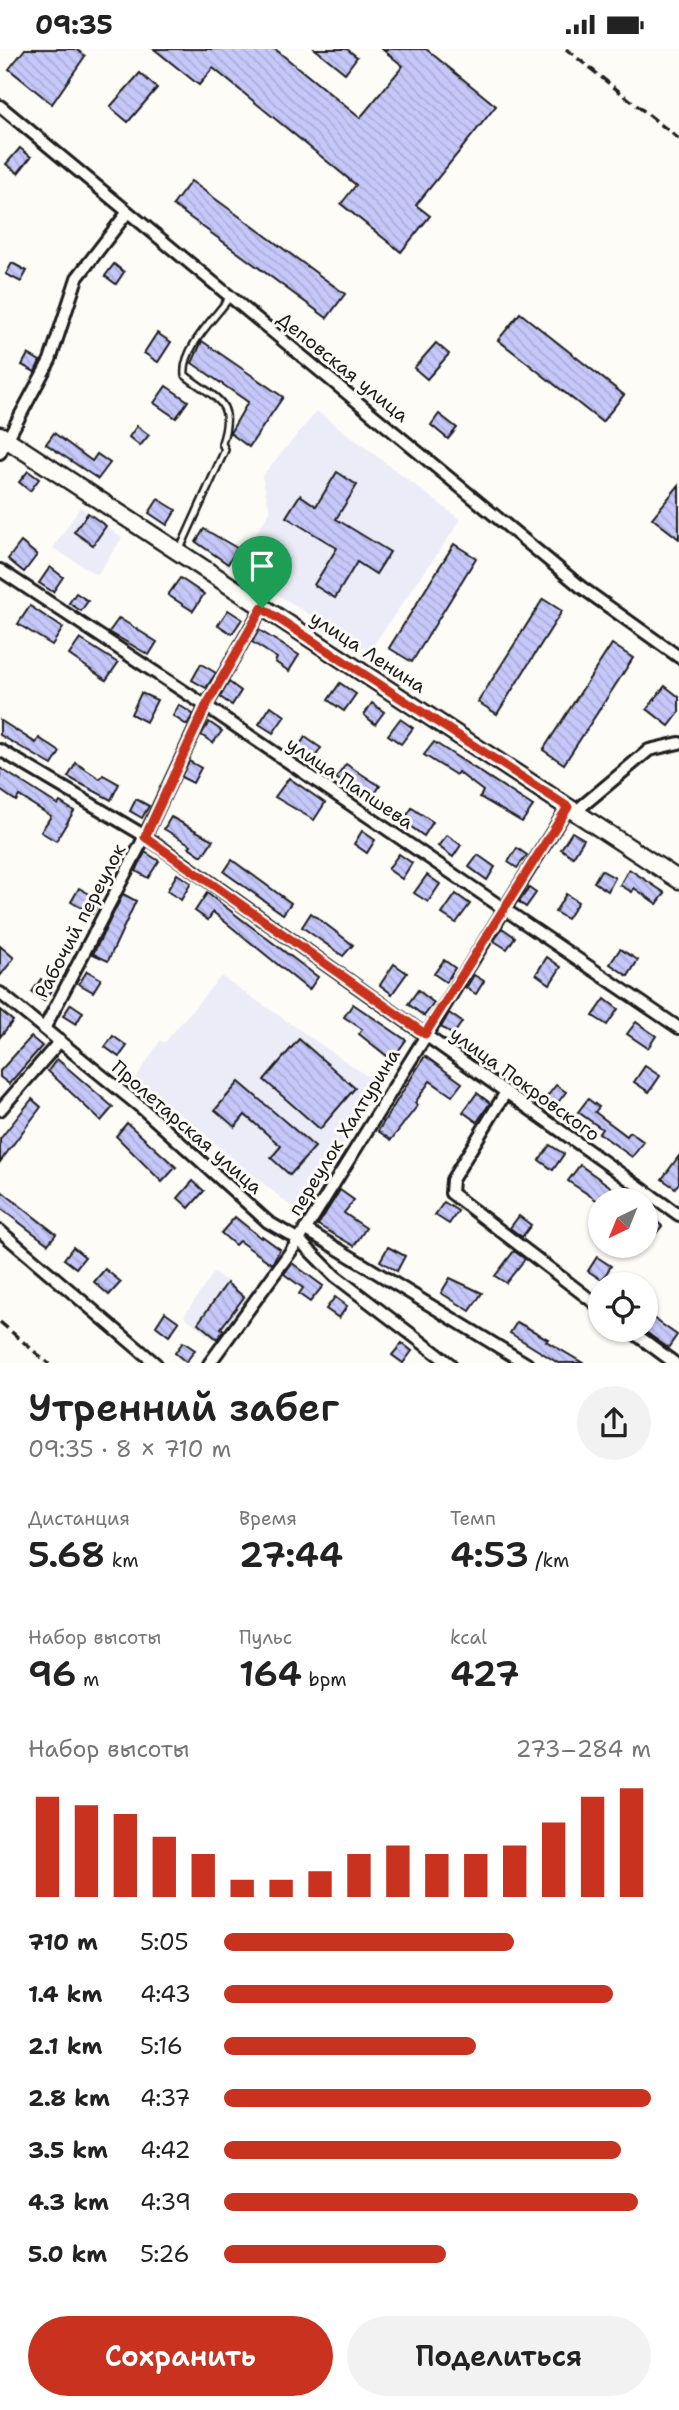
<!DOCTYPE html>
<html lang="ru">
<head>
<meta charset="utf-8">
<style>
	body { margin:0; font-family:"Shantell Sans",sans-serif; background:#f2f2f2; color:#222; height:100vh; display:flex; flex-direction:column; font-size:26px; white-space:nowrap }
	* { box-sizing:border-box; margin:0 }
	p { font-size:23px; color:#767676 }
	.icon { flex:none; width:38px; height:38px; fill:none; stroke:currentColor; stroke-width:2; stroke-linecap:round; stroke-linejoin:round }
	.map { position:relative; height:1314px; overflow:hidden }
	.sheet { display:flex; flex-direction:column; background:#fff; flex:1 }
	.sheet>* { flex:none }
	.needle { width:46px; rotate:223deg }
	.fabs { position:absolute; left:588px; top:1139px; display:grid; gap:14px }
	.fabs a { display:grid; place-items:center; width:70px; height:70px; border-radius:50%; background:#fff; box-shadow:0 2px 5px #0004; font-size:35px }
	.pin { position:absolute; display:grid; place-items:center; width:60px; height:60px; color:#fff; margin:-72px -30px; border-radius:50% 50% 50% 0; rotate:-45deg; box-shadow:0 0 7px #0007 }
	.pin .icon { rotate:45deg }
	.round { display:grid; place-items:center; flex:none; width:74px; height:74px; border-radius:37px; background:#f2f2f2 }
	.headline { display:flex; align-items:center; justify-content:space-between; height:119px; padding:0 28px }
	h1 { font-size:38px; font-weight:600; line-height:52px }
	.figures { display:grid; grid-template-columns:repeat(3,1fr); gap:10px; height:119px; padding:7px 28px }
	.figures div { display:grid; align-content:center }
	.figures b { font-size:35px; font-weight:600 }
	.figures small { font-size:19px; font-weight:400 }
	.figures p { font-size:19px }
	.chart { height:196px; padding:14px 28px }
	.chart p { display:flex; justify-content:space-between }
	.chart svg { width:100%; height:126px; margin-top:7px; stroke:#c8321e; stroke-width:6 }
	.cta { display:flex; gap:14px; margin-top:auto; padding:14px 28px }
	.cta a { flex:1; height:80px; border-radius:42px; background:#c8321e; color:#fff; font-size:28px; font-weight:600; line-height:80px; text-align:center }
	.cta a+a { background:#f2f2f2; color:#222 }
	ul { padding:0 28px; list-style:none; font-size:23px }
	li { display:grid; grid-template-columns:112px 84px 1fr; align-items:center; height:52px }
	li i { height:18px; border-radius:9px; background:#c8321e }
	.status { display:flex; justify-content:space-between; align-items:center; height:49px; padding:0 35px; background:#fff; direction:ltr }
	.status svg { height:19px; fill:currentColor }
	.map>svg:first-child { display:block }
</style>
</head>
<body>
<div class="status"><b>09:35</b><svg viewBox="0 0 49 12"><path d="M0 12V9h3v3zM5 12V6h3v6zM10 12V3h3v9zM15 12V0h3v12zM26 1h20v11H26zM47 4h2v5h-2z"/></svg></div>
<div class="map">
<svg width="679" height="1315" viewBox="0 0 679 1315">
	<defs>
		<pattern id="building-back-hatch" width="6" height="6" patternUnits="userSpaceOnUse" patternTransform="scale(1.75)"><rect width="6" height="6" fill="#c6c8fa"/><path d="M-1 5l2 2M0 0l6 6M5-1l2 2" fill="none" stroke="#aaabd6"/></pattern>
	</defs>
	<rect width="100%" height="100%" fill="#fdfcf7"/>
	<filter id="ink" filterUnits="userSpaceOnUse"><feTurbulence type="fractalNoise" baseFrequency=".0143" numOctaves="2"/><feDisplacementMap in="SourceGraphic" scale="14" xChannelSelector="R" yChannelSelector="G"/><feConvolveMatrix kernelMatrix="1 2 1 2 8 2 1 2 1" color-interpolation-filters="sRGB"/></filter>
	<g filter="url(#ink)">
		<g fill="#ececf8">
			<path d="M317,362L461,471L369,602L236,520L270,462L262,427Z"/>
			<path d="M80,458L122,489L97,526L53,499Z"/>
			<path d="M221,927L380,1036L299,1164L136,1029L160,992L165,993Z"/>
			<path d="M214,1223L247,1248L216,1293L184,1267Z"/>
		</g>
		<g fill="url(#building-back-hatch)" stroke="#1c1c1c" stroke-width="2">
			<path d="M25,0H76L85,7L52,55L9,20Z"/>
			<path d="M154,0H275L360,69L403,17L382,0H426L496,57L416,156L430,167L401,203L341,155L356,136L213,19L199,36Z"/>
			<path d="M315,0H347L357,8L345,24Z"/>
			<path d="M140,24L157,39L128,73L110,58Z"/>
			<path d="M20,99L31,108L18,124L6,115Z"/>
			<path d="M191,132L345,245L327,269L173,156Z"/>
			<path d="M12,214L27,222L21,233L6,225Z"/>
			<path d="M114,215L124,223L116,235L105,227Z"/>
			<path d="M520,264L624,346L602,373L498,291Z"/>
			<path d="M157,284L171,293L158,313L144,304Z"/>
			<path d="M202,292L283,348L249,398L230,384L248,353L192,314Z"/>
			<path d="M436,294L449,305L427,330L414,319Z"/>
			<path d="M28,305L40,312L35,323L22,316Z"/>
			<path d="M166,337L188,352L176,369L154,354Z"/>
			<path d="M439,365L457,379L448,390L431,376Z"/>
			<path d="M137,377L149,386L140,397L129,388Z"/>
			<path d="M54,384L92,412L97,405L110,414L98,430L46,395Z"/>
			<path d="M28,422L39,430L30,442L19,433Z"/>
			<path d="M337,423L357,436L336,470L390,503L376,525L357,513L335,549L314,536L337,499L286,468L300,446L316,457Z"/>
			<path d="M679,436V490L652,469Z"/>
			<path d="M158,450L176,461L167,476L149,464Z"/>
			<path d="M88,464L106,477L93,496L74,483Z"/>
			<path d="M204,480L237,499L228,515L196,493Z"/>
			<path d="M21,493L37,506L24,523L8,510Z"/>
			<path d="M262,494L287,511L277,526L252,510Z"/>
			<path d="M454,495L476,509L412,613L389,599Z"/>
			<path d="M50,518L63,528L53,543L39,534Z"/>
			<path d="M180,529L204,545L193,562L168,546Z"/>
			<path d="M76,544L88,552L81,562L69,554Z"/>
			<path d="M543,550L562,562L497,665L478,653Z"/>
			<path d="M30,557L63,579L52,596L18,575Z"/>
			<path d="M228,561L242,570L232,585L218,576Z"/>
			<path d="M119,569L157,593L149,606L109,583Z"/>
			<path d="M259,581L299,606L289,622L275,613L277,609L252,593Z"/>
			<path d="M80,590L118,614L106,631L69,606Z"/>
			<path d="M612,595L633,609L564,715L543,701Z"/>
			<path d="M201,615L216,624L206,639L192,631Z"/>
			<path d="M229,633L241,642L232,656L220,648Z"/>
			<path d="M340,634L356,645L344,662L328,651Z"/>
			<path d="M665,637L679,648V664L669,677L647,660Z"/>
			<path d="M141,644L157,651L146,673L131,665Z"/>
			<path d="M372,654L384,663L375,675L364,666Z"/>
			<path d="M179,656L193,665L187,676L173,667Z"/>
			<path d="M271,657L285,667L273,684L259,675Z"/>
			<path d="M400,670L413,679L401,695L388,686Z"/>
			<path d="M0,671L36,694L39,689L60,703L52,716L0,686Z"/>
			<path d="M209,673L222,682L213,694L201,686Z"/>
			<path d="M305,688L321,699L312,713L296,702Z"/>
			<path d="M434,693L533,757L522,773L480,748L483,742L458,723L456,726L424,706Z"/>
			<path d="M189,712L201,719L193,734L181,728Z"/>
			<path d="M76,714L100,730L103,726L119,735L111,751L68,728Z"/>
			<path d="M346,715L380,737L370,752L336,729Z"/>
			<path d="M0,719L58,756L60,753L74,762L56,792L41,783L51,767L19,747L16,752L0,741Z"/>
			<path d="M289,729L325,754L314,771L275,748Z"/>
			<path d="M136,750L149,757L142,769L130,762Z"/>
			<path d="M412,759L433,773L424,787L403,772Z"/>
			<path d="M171,768L213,791L202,807L189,798L191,796L164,780Z"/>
			<path d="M362,782L375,791L367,804L354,795Z"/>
			<path d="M572,783L584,790L573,808L561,800Z"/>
			<path d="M447,786L461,796L453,808L438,797Z"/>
			<path d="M517,799L527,806L517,819L508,813Z"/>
			<path d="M145,803L159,812L148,829L136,822Z"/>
			<path d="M399,805L412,814L402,830L388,820Z"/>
			<path d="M478,806L495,818L487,831L469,818Z"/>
			<path d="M232,811L291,854L283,865L224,823Z"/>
			<path d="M629,820L665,844L657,855L634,839L632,843L620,836Z"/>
			<path d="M601,821L615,829L608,842L594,833Z"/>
			<path d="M177,825L191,834L181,851L167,842Z"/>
			<path d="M427,826L440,835L428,853L414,844Z"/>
			<path d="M79,839L100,851L92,865L71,853Z"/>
			<path d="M529,839L536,844L526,858L519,853Z"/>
			<path d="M207,844L318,928L309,941L213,863L208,871L195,862Z"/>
			<path d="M123,845L136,852L108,912L93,905Z"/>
			<path d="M456,845L470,855L456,874L442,865Z"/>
			<path d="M566,845L578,853L567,870L555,863Z"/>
			<path d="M311,864L353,896L343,907L302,878Z"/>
			<path d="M502,879L515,888L507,900L494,892Z"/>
			<path d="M0,897L14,909L0,927Z"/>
			<path d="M620,900L638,911L628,927L610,915Z"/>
			<path d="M547,908L561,918L550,935L536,925Z"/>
			<path d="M444,911L455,919L446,933L434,925Z"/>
			<path d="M394,915L407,924L392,945L380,936Z"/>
			<path d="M87,922L101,930L93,943L79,935Z"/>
			<path d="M474,926L484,932L476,945L466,939Z"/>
			<path d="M41,930L53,938L44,952L32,943Z"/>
			<path d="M418,941L434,954L424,967L408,955Z"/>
			<path d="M605,950L618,960L607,976L593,967Z"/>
			<path d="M71,955L83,963L76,975L63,967Z"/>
			<path d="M353,955L406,991L392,1011L359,985L362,980L344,968Z"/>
			<path d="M0,961L13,972L0,988Z"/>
			<path d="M449,964L462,973L453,986L441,978Z"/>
			<path d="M636,973L656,987L648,999L627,985Z"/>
			<path d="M113,987L127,997L119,1008L105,998Z"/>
			<path d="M31,988L42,997L9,1035L0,1028V1022Z"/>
			<path d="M299,990L355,1039L320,1080L264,1031Z"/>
			<path d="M425,1007L462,1034L452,1047L430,1032L415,1054L418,1056L391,1091L378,1082Z"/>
			<path d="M57,1010L113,1058L101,1072L48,1022Z"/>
			<path d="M645,1017L660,1027L649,1043L634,1033Z"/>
			<path d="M239,1033L315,1098L290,1126L271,1109L281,1097L245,1066L235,1078L215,1061Z"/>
			<path d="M556,1036L566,1043L556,1056L546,1049Z"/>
			<path d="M477,1044L490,1054L477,1073L463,1063Z"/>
			<path d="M32,1050L41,1058L0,1113V1090Z"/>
			<path d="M588,1050L599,1058L595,1063L627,1087L630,1083L644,1093L632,1108L599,1084L602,1080L578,1063Z"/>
			<path d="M127,1074L176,1118L162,1133L116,1087Z"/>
			<path d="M550,1096L564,1105L553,1121L539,1111Z"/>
			<path d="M679,1107V1134L675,1139L662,1130Z"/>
			<path d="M580,1116L615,1141L607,1152H598L568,1132Z"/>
			<path d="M193,1132L204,1142L189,1159L178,1149Z"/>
			<path d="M0,1141L56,1185L48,1195L0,1159Z"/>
			<path d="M340,1141L354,1151L344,1164L366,1179L354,1197L318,1176Z"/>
			<path d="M444,1153L458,1162L449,1175L435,1166Z"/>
			<path d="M519,1167L531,1176L522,1188L510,1179Z"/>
			<path d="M235,1168L261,1189L262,1187L280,1200L272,1215L239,1192L235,1196L221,1184Z"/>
			<path d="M653,1169L662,1177L652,1189L646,1184V1178Z"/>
			<path d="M73,1198L85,1208L76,1219L64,1210Z"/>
			<path d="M388,1198L405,1207L397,1222L380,1212Z"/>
			<path d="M514,1202L525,1210L506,1234L495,1227Z"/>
			<path d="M597,1208L611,1217L602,1231L588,1222Z"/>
			<path d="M292,1214L323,1237L310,1253L299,1245L303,1239L284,1225Z"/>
			<path d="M105,1220L121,1233L109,1246L94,1233Z"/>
			<path d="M450,1229L482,1244L470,1262L441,1244Z"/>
			<path d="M227,1234L244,1248L221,1279L224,1281L217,1290L198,1274Z"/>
			<path d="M335,1248L347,1257L339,1269L326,1260Z"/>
			<path d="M165,1263L179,1273L169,1287L156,1277Z"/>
			<path d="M646,1264L677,1286L668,1299L646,1283Z"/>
			<path d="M517,1273L548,1290L546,1292L583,1314H558L547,1307L510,1284Z"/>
			<path d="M183,1293L195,1301L186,1313L175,1304Z"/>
			<path d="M402,1294L412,1302L403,1314L392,1306Z"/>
		</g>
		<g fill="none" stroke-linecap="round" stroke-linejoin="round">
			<defs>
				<path id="service" d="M180,500L225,401L222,394C236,351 216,351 185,326C182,299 215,269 230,248"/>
				<g id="minor">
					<path d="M0,57L581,538L679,608"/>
					<path d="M0,404L50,311L77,229L127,164"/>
					<path d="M0,521L206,657L679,979"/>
					<path d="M0,701L145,787L679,1166"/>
					<path d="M575,763L649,701L679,694"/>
					<path d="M0,944L143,1060L268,1173L299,1191L335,1227L450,1315"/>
					<path d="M45,978L145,787L206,657L262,559"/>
					<path d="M506,1043L452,1131L451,1144L600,1258"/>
					<path d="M0,1061L60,992"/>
					<path d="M305,1180L527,1315"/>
					<path d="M0,1182L156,1315"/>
					<path d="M630,1281L676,1315"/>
					<path d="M209,1315L299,1191L568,758"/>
				</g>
				<path id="secondary" d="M0,386L679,831"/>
			</defs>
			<use href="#service" stroke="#1c1c1c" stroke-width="10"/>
			<use href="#minor" stroke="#1c1c1c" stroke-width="16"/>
			<use href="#secondary" stroke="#1c1c1c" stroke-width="21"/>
			<use href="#service" stroke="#fdfcf7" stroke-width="5"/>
			<use href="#minor" stroke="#fdfcf7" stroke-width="10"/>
			<use href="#secondary" stroke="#fdfcf7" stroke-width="16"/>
			<g stroke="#1c1c1c" stroke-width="3.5" stroke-dasharray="10 5" stroke-linecap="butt">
				<path d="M566,0L679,90"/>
				<path d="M0,1273L49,1315"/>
			</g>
		</g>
	</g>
	<g fill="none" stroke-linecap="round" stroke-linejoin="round" filter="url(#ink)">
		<defs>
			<path id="route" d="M262,559L568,758L425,985L145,788L206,657Z"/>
		</defs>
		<use href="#route" stroke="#fff" stroke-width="14"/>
		<use href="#route" stroke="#c8321e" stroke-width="9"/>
	</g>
	<g text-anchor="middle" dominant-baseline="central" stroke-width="6" stroke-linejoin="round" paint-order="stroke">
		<g font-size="19" fill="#1c1c1c" stroke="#fdfcf7">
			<text transform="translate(343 318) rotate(39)">Деповская улица</text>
			<text transform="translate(368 603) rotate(33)">улица Ленина</text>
			<text transform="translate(350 734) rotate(34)">улица Папшева</text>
			<text transform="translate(80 872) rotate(-62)">Рабочий переулок</text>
			<text transform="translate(525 1035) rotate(36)">улица Покровского</text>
			<text transform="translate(187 1078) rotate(41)">Пролетарская улица</text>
			<text transform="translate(344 1083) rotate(-58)">переулок Халтурина</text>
		</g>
	</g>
</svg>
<div class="fabs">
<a><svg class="needle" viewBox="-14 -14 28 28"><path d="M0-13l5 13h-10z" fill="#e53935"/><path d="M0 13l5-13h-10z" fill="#767676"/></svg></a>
<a><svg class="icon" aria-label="locate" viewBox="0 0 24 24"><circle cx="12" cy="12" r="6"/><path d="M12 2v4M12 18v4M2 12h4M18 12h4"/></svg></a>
</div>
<div class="pin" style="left:262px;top:559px;background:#1e9e55"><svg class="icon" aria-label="arrive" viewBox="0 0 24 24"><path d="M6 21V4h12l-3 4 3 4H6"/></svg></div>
</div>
<section class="sheet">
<div class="headline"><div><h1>Утренний забег</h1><p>09:35 · 8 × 710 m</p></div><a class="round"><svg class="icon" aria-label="share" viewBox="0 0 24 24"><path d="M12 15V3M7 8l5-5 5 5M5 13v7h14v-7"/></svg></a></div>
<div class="figures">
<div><p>Дистанция</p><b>5.68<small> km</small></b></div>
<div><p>Время</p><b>27:44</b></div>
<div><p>Темп</p><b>4:53<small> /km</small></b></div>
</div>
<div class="figures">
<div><p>Набор высоты</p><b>96<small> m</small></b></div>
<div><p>Пульс</p><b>164<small> bpm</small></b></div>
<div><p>kcal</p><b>427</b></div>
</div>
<div class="chart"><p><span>Набор высоты</span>273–284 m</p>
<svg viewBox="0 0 160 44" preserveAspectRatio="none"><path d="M5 44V9M15 44V12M25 44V15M35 44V23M45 44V29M55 44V38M65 44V38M75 44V35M85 44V29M95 44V26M105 44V29M115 44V29M125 44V26M135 44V18M145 44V9M155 44V6"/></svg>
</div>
<ul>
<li><b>710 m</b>5:05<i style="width:68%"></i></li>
<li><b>1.4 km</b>4:43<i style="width:91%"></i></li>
<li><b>2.1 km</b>5:16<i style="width:59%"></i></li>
<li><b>2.8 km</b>4:37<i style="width:100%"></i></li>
<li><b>3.5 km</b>4:42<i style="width:93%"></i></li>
<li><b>4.3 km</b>4:39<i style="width:97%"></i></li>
<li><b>5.0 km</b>5:26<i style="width:52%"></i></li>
</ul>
<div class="cta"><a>Сохранить</a><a>Поделиться</a></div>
</section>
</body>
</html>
